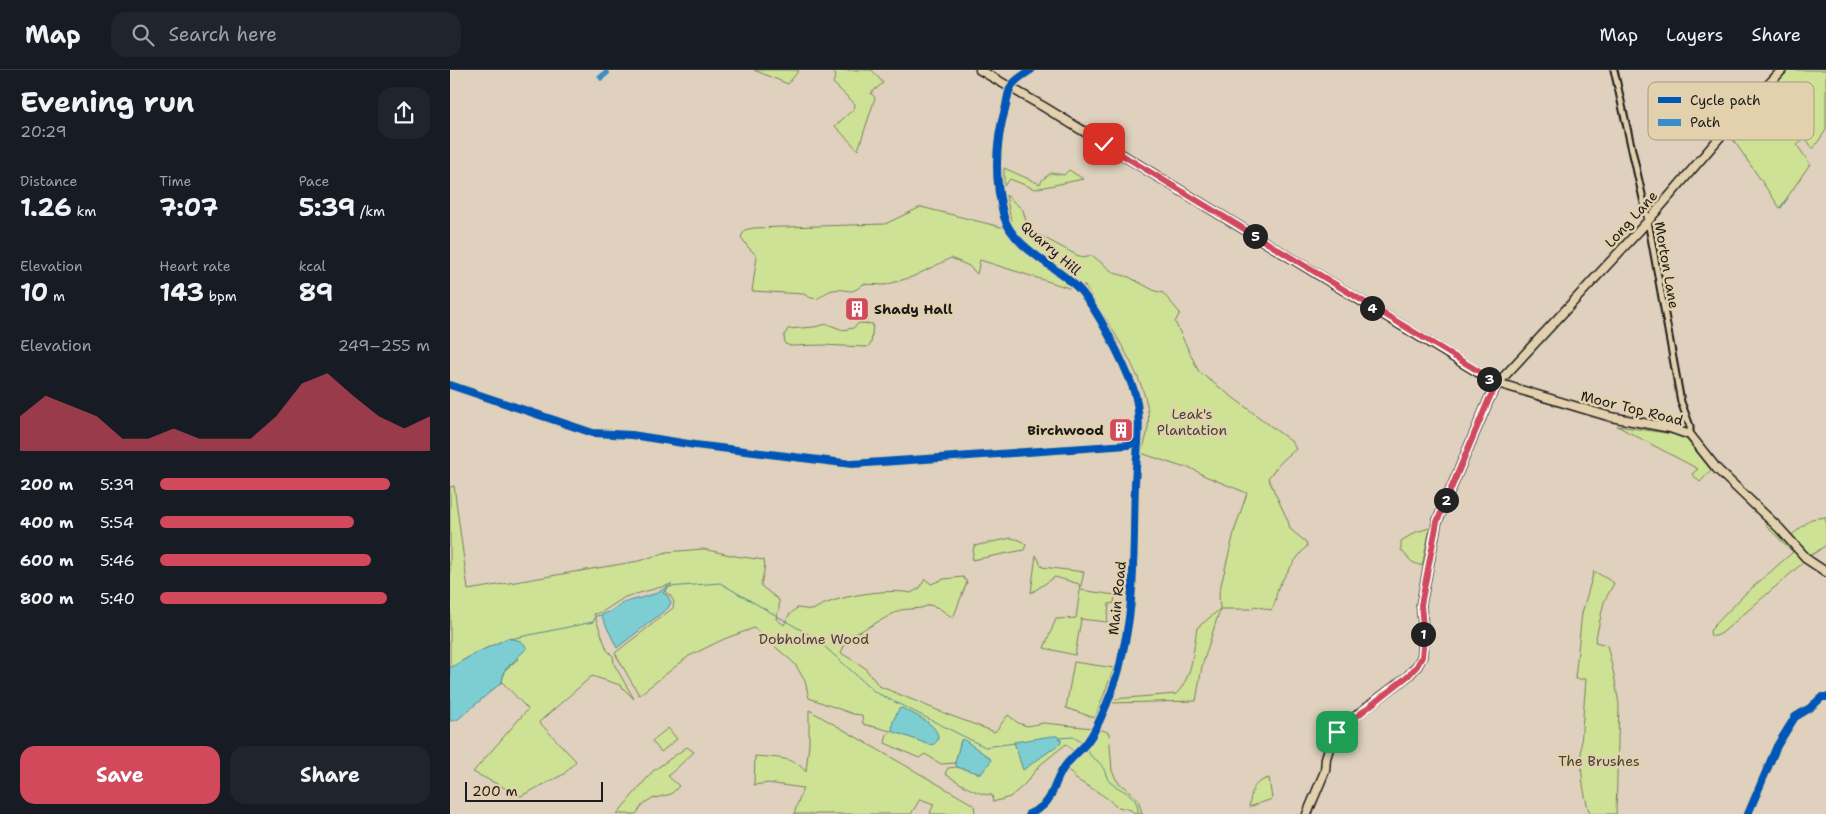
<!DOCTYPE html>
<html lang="en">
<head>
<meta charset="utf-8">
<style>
	body { margin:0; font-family:"Shantell Sans",sans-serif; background:#20242c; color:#f1f3f6; height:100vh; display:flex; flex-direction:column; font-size:19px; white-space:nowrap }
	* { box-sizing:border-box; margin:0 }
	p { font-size:16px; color:#9ea1a6 }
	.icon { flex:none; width:28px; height:28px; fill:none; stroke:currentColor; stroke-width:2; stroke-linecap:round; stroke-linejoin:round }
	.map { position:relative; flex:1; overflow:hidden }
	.drawer { display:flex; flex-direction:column; background:#171b24; width:450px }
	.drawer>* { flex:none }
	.scale { position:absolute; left:15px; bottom:12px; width:138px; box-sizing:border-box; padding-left:5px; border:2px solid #1c1c1c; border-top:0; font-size:14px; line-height:18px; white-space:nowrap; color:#1c1c1c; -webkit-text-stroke:4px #e3d1ae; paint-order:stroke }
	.pin { position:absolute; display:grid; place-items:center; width:42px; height:42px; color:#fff; margin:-21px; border-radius:10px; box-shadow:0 2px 8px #0006 }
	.km { position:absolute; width:25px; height:25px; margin:-12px; border-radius:50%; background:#222; color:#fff; font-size:14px; line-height:25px; text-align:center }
	.round { display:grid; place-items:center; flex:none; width:52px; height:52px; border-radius:15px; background:#20242c }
	.overview { display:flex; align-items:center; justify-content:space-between; height:85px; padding:0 20px }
	h1 { font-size:28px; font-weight:700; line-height:38px }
	.figures { display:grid; grid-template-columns:repeat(3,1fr); gap:8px; height:85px; padding:5px 20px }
	.figures div { display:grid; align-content:center }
	.figures b { font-size:25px; font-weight:700 }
	.figures small { font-size:14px; font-weight:400 }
	.figures p { font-size:14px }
	.chart { height:140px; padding:10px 20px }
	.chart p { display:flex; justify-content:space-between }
	.chart svg { width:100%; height:90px; margin-top:5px; fill:#d1495b; opacity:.7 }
	.action { display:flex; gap:10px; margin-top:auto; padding:10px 20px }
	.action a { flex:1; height:58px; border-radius:15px; background:#d1495b; color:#fff; font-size:20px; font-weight:700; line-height:58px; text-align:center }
	.action a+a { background:#20242c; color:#f1f3f6 }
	ul { padding:0 20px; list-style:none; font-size:16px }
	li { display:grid; grid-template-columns:80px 60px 1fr; align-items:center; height:38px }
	li i { height:12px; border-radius:6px; background:#d1495b }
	header { display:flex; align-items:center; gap:30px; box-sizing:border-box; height:70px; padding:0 25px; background:#171b24; border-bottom:1px solid #363941 }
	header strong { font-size:24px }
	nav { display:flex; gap:28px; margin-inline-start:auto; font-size:18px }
	.search { width:350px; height:45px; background:#20242c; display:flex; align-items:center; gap:12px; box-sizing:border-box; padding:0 18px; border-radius:15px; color:#9ea1a6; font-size:19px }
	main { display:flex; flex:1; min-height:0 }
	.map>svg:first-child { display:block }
</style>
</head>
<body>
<header>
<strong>Map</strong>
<div class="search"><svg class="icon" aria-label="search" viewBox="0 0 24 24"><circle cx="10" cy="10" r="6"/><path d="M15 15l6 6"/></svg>Search here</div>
<nav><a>Map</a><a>Layers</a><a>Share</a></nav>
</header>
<main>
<section class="drawer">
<div class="overview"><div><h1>Evening run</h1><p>20:29</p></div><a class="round"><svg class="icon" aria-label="share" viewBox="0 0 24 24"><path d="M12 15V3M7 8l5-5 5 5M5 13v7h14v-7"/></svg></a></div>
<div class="figures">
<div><p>Distance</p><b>1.26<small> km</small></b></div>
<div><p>Time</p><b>7:07</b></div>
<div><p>Pace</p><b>5:39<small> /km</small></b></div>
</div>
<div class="figures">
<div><p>Elevation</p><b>10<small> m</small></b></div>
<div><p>Heart rate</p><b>143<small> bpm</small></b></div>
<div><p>kcal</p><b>89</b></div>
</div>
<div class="chart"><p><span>Elevation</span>249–255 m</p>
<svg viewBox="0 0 160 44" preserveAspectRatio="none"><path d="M0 44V27L10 17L20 22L30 27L40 38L50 38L60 33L70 38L80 38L90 38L100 27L110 11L120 6L130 17L140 27L150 33L160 27V44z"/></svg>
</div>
<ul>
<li><b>200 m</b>5:39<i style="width:85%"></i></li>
<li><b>400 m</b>5:54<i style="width:72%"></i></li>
<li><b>600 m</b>5:46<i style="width:78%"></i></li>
<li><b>800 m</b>5:40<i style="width:84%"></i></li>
</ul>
<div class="action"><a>Save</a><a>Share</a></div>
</section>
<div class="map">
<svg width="1376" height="744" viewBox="0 0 1376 744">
	<rect width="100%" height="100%" fill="#dfd1bd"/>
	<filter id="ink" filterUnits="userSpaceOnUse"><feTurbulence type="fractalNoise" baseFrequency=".02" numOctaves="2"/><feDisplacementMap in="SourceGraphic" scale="10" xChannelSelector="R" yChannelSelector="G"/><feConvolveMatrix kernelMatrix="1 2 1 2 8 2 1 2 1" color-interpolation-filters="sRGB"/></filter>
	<g filter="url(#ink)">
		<g fill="#cee296" stroke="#757f59">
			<path d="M304,0H349L338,14Z"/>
			<path d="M380,0H422L433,13L421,23L425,28L408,80L385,56L404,39L405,34L383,13L386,5Z"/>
			<path d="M1338,0H1376V60L1363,79L1322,18Z"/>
			<path d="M1319,21L1353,70L1347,75L1360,94L1330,138L1280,65Z"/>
			<path d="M554,98L590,114L593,109L601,103L614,105L619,100L633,109L585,119L560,109L554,116Z"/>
			<path d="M556,125L573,140L578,159L632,188L643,186L664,203L679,207L705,221L713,223L730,243L725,252L749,302L842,372L846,379L832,391L818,408L838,451L840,459L856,472L857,476C846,488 836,503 828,518C825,526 827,532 821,540L805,536L801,539H770L752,596L746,631L660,633L664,629L726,624C743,607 743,581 747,558L770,539L769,523L785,459L797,423L755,406L739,397H732L691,383C696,370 700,356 698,342C695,306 654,246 634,215L619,218L530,190L527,204L519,196L501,188L462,207L435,215L413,214C400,227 397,217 383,220C370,223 370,235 354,224L302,221L307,186L298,177L291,167L295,160L303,158L435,154L471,137L563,160Z"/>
			<path d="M409,253L423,254L421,274L417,277L372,275L341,276L335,274L334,266L338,259L364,257L377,254L393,260L403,258Z"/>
			<path d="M1167,356L1223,364L1236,369L1261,400L1250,412L1242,404L1248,399Z"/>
			<path d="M4,416L18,520L189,491L217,482L253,479L285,486L314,490C316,499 312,506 311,516L329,530V538L326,549L334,555L339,545L347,538L363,540C384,526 437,518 461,523L470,518L475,509L481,514L494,509L513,507L517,512L503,548L489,538L480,535L471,538L450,540L411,561L398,566L391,583L414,597L429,616L499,645L545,662L558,645L568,653L577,656L594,653L643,658L636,669L623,681L616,674L590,695L574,715L560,727L543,732L542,725C525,725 509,712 495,704L498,698L507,697L531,704L511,670L505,693L491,694L475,684L469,688L435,673L437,664L441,661L413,654L412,645L403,644L359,628L355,611L345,594L304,558L274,569L239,586L189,625L165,583L223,538L224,532L220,525L215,522L222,514L175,527L152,542L144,544L157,580L163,586L164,594L184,629L170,615L142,606L89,652L126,691L114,704L71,726L23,702L78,639L52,612L54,601L68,589L58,568L24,584L0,598V417Z"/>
			<path d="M1376,447V475L1365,483L1352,489L1355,491L1272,563L1266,566H1261L1260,561L1264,556L1294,525L1343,482L1316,456L1318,454L1336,470L1361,449Z"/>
			<path d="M980,458L972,496L962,492L951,480V471L966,462Z"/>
			<path d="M561,468L570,470L576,475L574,480L522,490L524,476Z"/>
			<path d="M586,485L592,497L634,502L630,520L665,525L664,533L659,534L657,552L631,549L625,585L594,578L606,549L626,548L630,520L629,514L605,507L581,523Z"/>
			<path d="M1144,501L1164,513L1154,532L1145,572L1157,575L1164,605L1169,634L1166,744H1140C1125,701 1133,654 1136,609H1125L1132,543Z"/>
			<path d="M624,592L664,598L645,648L616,638Z"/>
			<path d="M359,640L524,735L525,744H483L480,743L484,734L470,729L461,744H344L353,718L318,713L304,715L305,686C324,688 344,686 356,702L359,674Z"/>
			<path d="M218,658L227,669L211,682L202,671Z"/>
			<path d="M648,658L659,663L662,701L667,711L688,729L692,744H685L681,740L665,736C660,728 634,714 624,708V704L617,700L641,674Z"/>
			<path d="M237,677L244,682L218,706L229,716L221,724L201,729L194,733L186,744H167L203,701Z"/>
			<path d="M819,708L822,729L799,737C802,721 801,713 819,708Z"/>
		</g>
		<g fill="#7dced3" stroke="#56878a">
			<path d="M218,517L213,523L218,526L221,533L218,538L167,578L151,545L159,542L173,533L204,524Z"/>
			<path d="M58,568L71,571L77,578L54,601L52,612L7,650L0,651V598L24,584Z"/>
			<path d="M452,638C464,645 490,654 488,670L484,674L480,675L442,661L443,651L449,639Z"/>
			<path d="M602,666H607L611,670V673L573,700L564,672Z"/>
			<path d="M513,669L540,688L541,691L531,704L507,697L505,693L511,670Z"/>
		</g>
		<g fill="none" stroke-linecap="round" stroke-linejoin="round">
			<g stroke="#56878a" stroke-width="1">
				<path d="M1331,138L1338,128"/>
				<path d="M218,517L270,513L365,568L425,622L535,677L565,673"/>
				<path d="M60,569L143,552L146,546L151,545"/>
				<path d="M609,668L623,667L633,673"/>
				<path d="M636,675C641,692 644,685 652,696C656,701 656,710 661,713C674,723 689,724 688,744"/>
			</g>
			<defs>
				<g id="street">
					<path d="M1164,0L1198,151L1231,332L1240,356V365"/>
					<path d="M579,744C605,733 600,720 613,699C620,688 631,681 638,671C648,658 662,622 667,606C670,598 671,589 673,581C686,526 683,470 685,414C686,383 694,348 683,318C673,291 648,240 629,219C608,197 563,178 554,147C544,110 545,72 556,36C557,29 558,21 562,15C566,9 575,4 581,0"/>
				</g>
				<g id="secondary">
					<path d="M530,0L594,37L1044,312L1161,347L1220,358L1240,365L1267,399L1329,458L1358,490L1376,502"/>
					<path d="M857,744L875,701L876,688L882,669L898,652L958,606L967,596L972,587L974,567L971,535L987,452L1039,329L1048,313L1198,151L1276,60L1332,0"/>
				</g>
			</defs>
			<use href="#street" stroke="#1c1c1c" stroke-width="9"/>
			<use href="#secondary" stroke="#1c1c1c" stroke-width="11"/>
			<use href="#street" stroke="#e3d1ae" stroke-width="5"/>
			<use href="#secondary" stroke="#e3d1ae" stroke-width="8"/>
			<path stroke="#388dca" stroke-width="6" stroke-dasharray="12 6" stroke-linecap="butt" d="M149,9L160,0"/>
			<defs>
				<g id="cycleway">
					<path d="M0,315L143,363L182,365L245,375L402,394L678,375L688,372"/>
					<path d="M579,744C605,733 600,720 613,699C620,688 631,681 638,671C648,658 662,622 667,606C670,598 671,589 673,581C686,526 683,470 685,414C686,383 694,348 683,318C673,291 648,240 629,219C608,197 563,178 554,147C544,110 545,72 556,36C557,29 558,21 562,15C566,9 575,4 581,0"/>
					<path d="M1298,744L1327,676L1345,647L1360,638L1372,627H1376"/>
				</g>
			</defs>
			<use href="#cycleway" stroke="#e3d1ae" stroke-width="11"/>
			<use href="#cycleway" stroke="#0057b8" stroke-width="8"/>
		</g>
	</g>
	<g fill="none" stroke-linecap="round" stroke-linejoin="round" filter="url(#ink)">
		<defs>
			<path id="route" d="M654,74L1048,313L1039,329L987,452L971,535L974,567L972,587L967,596L958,606L887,662"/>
		</defs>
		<use href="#route" stroke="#fff" stroke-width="10"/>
		<use href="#route" stroke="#d1495b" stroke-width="6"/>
	</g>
	<defs>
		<symbol id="building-square" viewBox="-11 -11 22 22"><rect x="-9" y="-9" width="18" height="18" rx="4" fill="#d1495b" stroke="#e3d1ae"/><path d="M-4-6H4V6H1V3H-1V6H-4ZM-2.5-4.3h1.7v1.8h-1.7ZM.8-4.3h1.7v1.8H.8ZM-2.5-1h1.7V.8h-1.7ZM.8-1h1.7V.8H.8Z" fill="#fff"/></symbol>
	</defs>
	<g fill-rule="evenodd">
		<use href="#building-square" x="393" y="225" width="28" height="28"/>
		<use href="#building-square" x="657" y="346" width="28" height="28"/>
	</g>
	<g text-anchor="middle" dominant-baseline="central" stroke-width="5" stroke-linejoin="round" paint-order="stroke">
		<g font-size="14" fill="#1c1c1c" stroke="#e3d1ae">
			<text transform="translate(1181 149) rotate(-48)">Long Lane</text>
			<text transform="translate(601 178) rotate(41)">Quarry Hill</text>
			<text transform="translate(1217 195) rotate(80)">Morton Lane</text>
			<text transform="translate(1182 338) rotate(14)">Moor Top Road</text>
			<text transform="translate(667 528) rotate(-84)">Main Road</text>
		</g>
		<g font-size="14" font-weight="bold" fill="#1c1c1c" stroke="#e3d1ae" text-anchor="start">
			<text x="424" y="239">Shady Hall</text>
			<text x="654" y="360" text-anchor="end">Birchwood</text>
		</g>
		<g font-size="14" fill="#404434" stroke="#e3d1ae">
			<text x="742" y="344">Leak's<tspan x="742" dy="16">Plantation</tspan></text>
			<text x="364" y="569">Dobholme Wood</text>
			<text x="1149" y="691">The Brushes</text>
		</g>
	</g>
	<rect x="1198" y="12" width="166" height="58" rx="8" fill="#e3d1ae" stroke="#a79b82" stroke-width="1"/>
	<rect x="1208" y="27" width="23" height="6" fill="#0057b8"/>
	<rect x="1208" y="49" width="23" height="7" fill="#388dca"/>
	<g font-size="14" fill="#1c1c1c">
		<text x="1240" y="35">Cycle path</text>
		<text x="1240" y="57">Path</text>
	</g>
</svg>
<div class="scale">200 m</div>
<div class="pin" style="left:887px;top:662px;background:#1e9e55"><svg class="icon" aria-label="arrive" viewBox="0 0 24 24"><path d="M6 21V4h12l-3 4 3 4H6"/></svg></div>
<div class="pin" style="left:654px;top:74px;background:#d93025"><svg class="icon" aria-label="check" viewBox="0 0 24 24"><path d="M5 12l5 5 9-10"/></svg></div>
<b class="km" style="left:973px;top:564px">1</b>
<b class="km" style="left:996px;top:430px">2</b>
<b class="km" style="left:1039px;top:309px">3</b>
<b class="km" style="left:922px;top:238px">4</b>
<b class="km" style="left:805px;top:166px">5</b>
</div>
</main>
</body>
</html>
